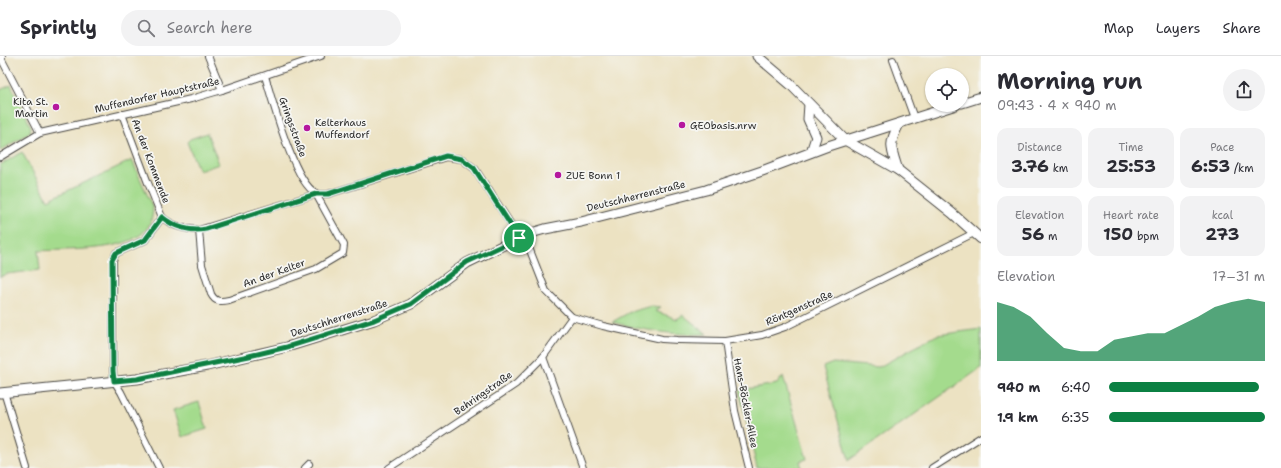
<!DOCTYPE html>
<html lang="en">
<head>
<meta charset="utf-8">
<style>
	body { margin:0; font-family:"Shantell Sans",sans-serif; background:#f2f2f3; color:#2b2b33; height:100vh; display:flex; flex-direction:column; font-size:15px; white-space:nowrap }
	* { box-sizing:border-box; margin:0 }
	p { font-size:13px; color:#7c7c81 }
	.icon { flex:none; width:22px; height:22px; fill:none; stroke:currentColor; stroke-width:2; stroke-linecap:round; stroke-linejoin:round }
	.map { position:relative; flex:1; overflow:hidden }
	.drawer { display:flex; flex-direction:column; background:#fff; width:300px }
	.drawer>* { flex:none }
	.fabs { position:absolute; left:925px; top:12px; display:grid; gap:8px }
	.fabs a { display:grid; place-items:center; width:44px; height:44px; border-radius:50%; background:#fff; box-shadow:0 1px 3px #0004; font-size:20px }
	.pin { position:absolute; display:grid; place-items:center; width:34px; height:34px; color:#fff; margin:-17px; border:2px solid #fff; border-radius:50%; box-shadow:0 1px 4px #0007 }
	.round { display:grid; place-items:center; flex:none; width:42px; height:42px; border-radius:21px; background:#f2f2f3 }
	.overview { display:flex; align-items:center; justify-content:space-between; height:68px; padding:0 16px }
	h1 { font-size:22px; font-weight:700; line-height:30px }
	.stats { display:grid; grid-template-columns:repeat(3,1fr); gap:6px; height:68px; padding:4px 16px }
	.stats div { display:grid; align-content:center; border-radius:10px; background:#f2f2f3; text-align:center }
	.stats b { font-size:17px; font-weight:700 }
	.stats small { font-size:11px; font-weight:400 }
	.stats p { font-size:11px }
	.chart { height:112px; padding:8px 16px }
	.chart p { display:flex; justify-content:space-between }
	.chart svg { width:100%; height:72px; margin-top:4px; fill:#0b8043; opacity:.7 }
	ul { padding:0 16px; list-style:none; font-size:13px }
	li { display:grid; grid-template-columns:64px 48px 1fr; align-items:center; height:30px }
	li i { height:10px; border-radius:5px; background:#0b8043 }
	header { display:flex; align-items:center; gap:24px; box-sizing:border-box; height:56px; padding:0 20px; background:#fff; border-bottom:1px solid #e1e1e2 }
	header strong { font-size:19px }
	nav { display:flex; gap:22px; margin-inline-start:auto; font-size:14px }
	.search { width:280px; height:36px; background:#f2f2f3; display:flex; align-items:center; gap:10px; box-sizing:border-box; padding:0 14px; border-radius:22px; color:#7c7c81; font-size:15px }
	main { display:flex; flex:1; min-height:0 }
	.map>svg:first-child { display:block }
</style>
</head>
<body>
<header>
<strong>Sprintly</strong>
<div class="search"><svg class="icon" aria-label="search" viewBox="0 0 24 24"><circle cx="10" cy="10" r="6"/><path d="M15 15l6 6"/></svg>Search here</div>
<nav><a>Map</a><a>Layers</a><a>Share</a></nav>
</header>
<main>
<div class="map">
<svg width="981" height="412" viewBox="0 0 981 412">
	<rect width="100%" height="100%" fill="#f6f6f2"/>
	<filter id="ink" filterUnits="userSpaceOnUse"><feTurbulence type="fractalNoise" baseFrequency=".025" numOctaves="2"/><feDisplacementMap in="SourceGraphic" scale="8" xChannelSelector="R" yChannelSelector="G"/><feConvolveMatrix kernelMatrix="1 2 1 2 8 2 1 2 1" color-interpolation-filters="sRGB"/></filter>
	<filter id="wash" filterUnits="userSpaceOnUse"><feTurbulence type="fractalNoise" baseFrequency=".012" numOctaves="4" result="noise"/><feDisplacementMap in="SourceGraphic" scale="16" xChannelSelector="R" yChannelSelector="G"/><feGaussianBlur stdDeviation="0.9" result="paint"/><feColorMatrix in="noise" values="0 0 0 0 0 0 0 0 0 0 0 0 0 0 0 0 0 1.4 0 .05"/><feComposite in="paint" operator="in"/></filter>
	<g filter="url(#wash)">
		<rect width="100%" height="100%" fill="#ece2c2"/>
		<g fill="#a4db8d" stroke="#68835c">
			<path d="M11,29L31,71L30,76L0,95V34Z"/>
			<path d="M207,77L219,108L199,115L187,86L190,83Z"/>
			<path d="M22,96L48,144L132,104L153,152C153,163 149,173 140,179C117,196 66,193 38,195L40,214L7,218L0,221V109Z"/>
			<path d="M651,250L661,251L655,255L677,263L683,259L707,278C676,280 642,274 612,266L630,256Z"/>
			<path d="M981,273V312L849,404L823,311L833,307L879,311L937,279Z"/>
			<path d="M783,320L807,403L800,405L802,412H757L739,334L777,328Z"/>
			<path d="M199,346L207,373L182,381L173,354Z"/>
		</g>
	</g>
	<g filter="url(#ink)">
		<g fill="none" stroke-linecap="round" stroke-linejoin="round">
			<defs>
				<g id="street">
					<path d="M2,0V4L40,77"/>
					<path d="M208,0L222,34"/>
					<path d="M893,4L914,62"/>
					<path d="M265,20C272,43 294,127 316,137C319,139 324,138 328,138L446,101L462,103L475,113L519,181"/>
					<path d="M122,58L148,127L162,161L145,184L116,197L113,204V315L114,325L121,336L159,412"/>
					<path d="M0,101L40,77L191,43L222,34L321,0"/>
					<path d="M162,161C173,171 186,173 199,174L316,138"/>
					<path d="M199,174L202,209L211,238C215,246 220,246 229,244L316,213L343,197L344,189L316,138"/>
					<path d="M524,179L546,235L572,261L603,270L662,283L678,284L725,285L762,279L785,271L974,177"/>
					<path d="M725,285L735,355L749,412"/>
					<path d="M543,301L583,412"/>
					<path d="M4,336L27,412"/>
					<path d="M305,412L309,408"/>
					<path d="M389,412L516,328L543,301L572,261"/>
					<path d="M932,412L981,381"/>
				</g>
				<g id="secondary">
					<path d="M757,0L790,28L845,84L898,114L952,157L981,183"/>
					<path d="M962,47L981,41"/>
					<path d="M809,48L808,63L816,81L811,96"/>
					<path d="M898,114C891,92 888,89 899,68"/>
					<path d="M0,337L137,323L207,310L287,291L374,264L411,248L467,207L524,179L545,173L581,166L706,134L762,115L828,90L956,49"/>
				</g>
			</defs>
			<use href="#street" stroke="#484642" stroke-width="8"/>
			<use href="#secondary" stroke="#484642" stroke-width="11"/>
			<use href="#street" stroke="#fff" stroke-width="6"/>
			<use href="#secondary" stroke="#fff" stroke-width="9"/>
		</g>
	</g>
	<g fill="none" stroke-linecap="round" stroke-linejoin="round" filter="url(#ink)">
		<defs>
			<path id="route" d="M446,100L462,103L474,112L519,182L467,206L411,248L374,264L287,291L249,300L137,323L114,325L113,315L112,204L116,197L145,184L162,161C174,171 190,176 206,173L316,138H328Z"/>
		</defs>
		<use href="#route" stroke="#fff" stroke-width="8"/>
		<use href="#route" stroke="#0b8043" stroke-width="5"/>
	</g>
	<g fill="#b5179e" stroke="#f6f6f2" stroke-width="1.5">
		<circle cx="56" cy="51" r="4"/>
		<circle cx="682" cy="69" r="4"/>
		<circle cx="307" cy="72" r="4"/>
		<circle cx="558" cy="119" r="4"/>
	</g>
	<g text-anchor="middle" dominant-baseline="central" stroke-width="3.5" stroke-linejoin="round" paint-order="stroke">
		<g font-size="10" fill="#2b2b2b" stroke="#f6f6f2">
			<text transform="translate(157 39) rotate(-13)">Muffendorfer Hauptstraße</text>
			<text transform="translate(293 71) rotate(70)">Gringsstraße</text>
			<text transform="translate(151 105) rotate(69)">An der Kommende</text>
			<text transform="translate(636 140) rotate(-14)">Deutschherrenstraße</text>
			<text transform="translate(274 217) rotate(-20)">An der Kelter</text>
			<text transform="translate(799 252) rotate(-24)">Röntgenstraße</text>
			<text transform="translate(339 262) rotate(-18)">Deutschherrenstraße</text>
			<text transform="translate(483 337) rotate(-35)">Behringstraße</text>
			<text transform="translate(746 347) rotate(79)">Hans-Böckler-Allee</text>
		</g>
		<g font-size="10" fill="#2b2b2b" stroke="#f6f6f2" text-anchor="start">
			<text x="48" y="45" text-anchor="end">Kita St.<tspan x="48" dy="12">Martin</tspan></text>
			<text x="315" y="66">Kelterhaus<tspan x="315" dy="12">Muffendorf</tspan></text>
			<text x="690" y="69">GEObasis.nrw</text>
			<text x="566" y="119">ZUE Bonn 1</text>
		</g>
	</g>
</svg>
<div class="fabs">
<a><svg class="icon" aria-label="locate" viewBox="0 0 24 24"><circle cx="12" cy="12" r="6"/><path d="M12 2v4M12 18v4M2 12h4M18 12h4"/></svg></a>
</div>
<div class="pin" style="left:519px;top:182px;background:#1e9e55"><svg class="icon" aria-label="arrive" viewBox="0 0 24 24"><path d="M6 21V4h12l-3 4 3 4H6"/></svg></div>
</div>
<section class="drawer">
<div class="overview"><div><h1>Morning run</h1><p>09:43 · 4 × 940 m</p></div><a class="round"><svg class="icon" aria-label="share" viewBox="0 0 24 24"><path d="M12 15V3M7 8l5-5 5 5M5 13v7h14v-7"/></svg></a></div>
<div class="stats">
<div><p>Distance</p><b>3.76<small> km</small></b></div>
<div><p>Time</p><b>25:53</b></div>
<div><p>Pace</p><b>6:53<small> /km</small></b></div>
</div>
<div class="stats">
<div><p>Elevation</p><b>56<small> m</small></b></div>
<div><p>Heart rate</p><b>150<small> bpm</small></b></div>
<div><p>kcal</p><b>273</b></div>
</div>
<div class="chart"><p><span>Elevation</span>17–31 m</p>
<svg viewBox="0 0 160 44" preserveAspectRatio="none"><path d="M0 44V8L10 11L20 17L30 27L40 36L50 38L60 38L70 31L80 29L90 27L100 27L110 22L120 17L130 11L140 8L150 6L160 8V44z"/></svg>
</div>
<ul>
<li><b>940 m</b>6:40<i style="width:96%"></i></li>
<li><b>1.9 km</b>6:35<i style="width:100%"></i></li>
</ul>
</section>
</main>
</body>
</html>
